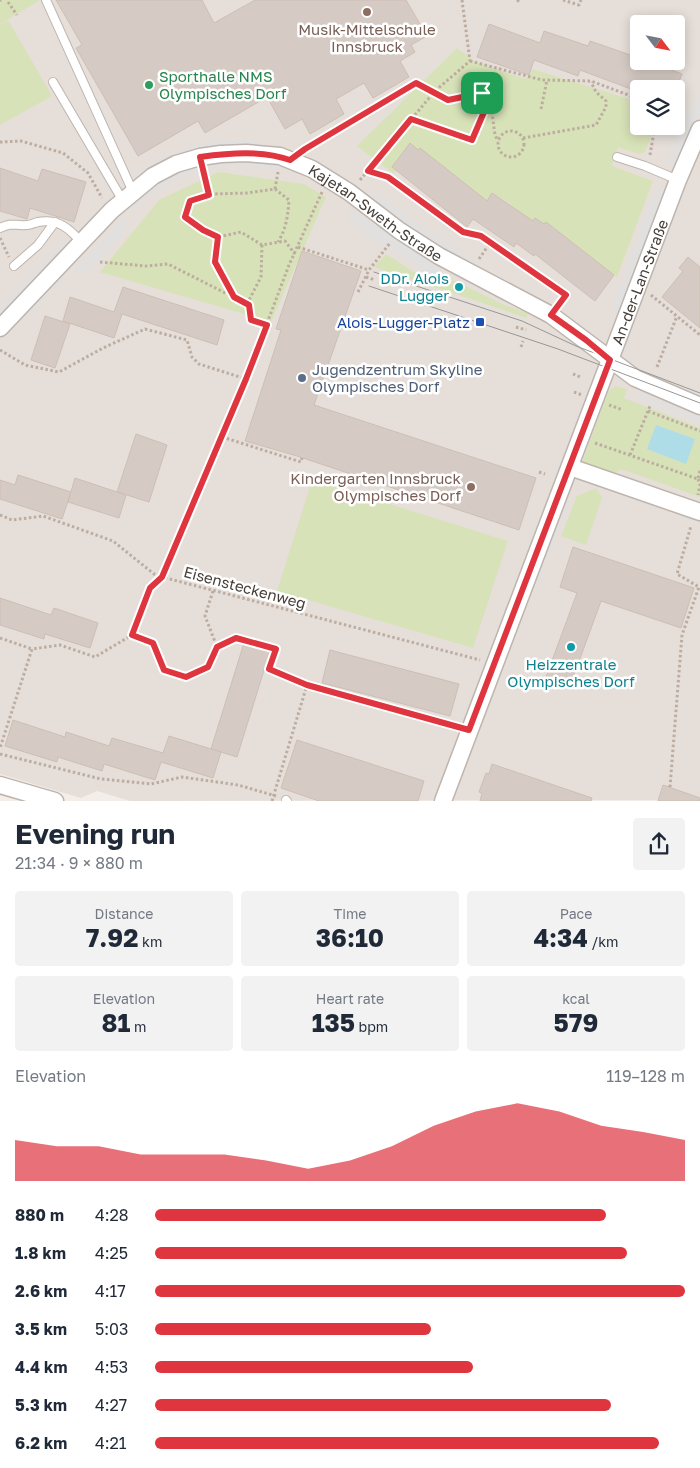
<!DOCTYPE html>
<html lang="en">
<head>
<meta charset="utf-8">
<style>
	body { margin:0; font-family:"Golos Text",sans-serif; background:#f2f2f3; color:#1f2937; height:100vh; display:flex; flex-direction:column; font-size:19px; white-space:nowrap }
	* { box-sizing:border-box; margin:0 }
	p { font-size:16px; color:#747a83 }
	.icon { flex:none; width:28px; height:28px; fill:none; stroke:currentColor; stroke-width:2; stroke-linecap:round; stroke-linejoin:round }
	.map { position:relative; height:801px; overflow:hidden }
	.sheet { display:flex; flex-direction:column; background:#fff; flex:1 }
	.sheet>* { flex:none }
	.needle { width:32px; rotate:122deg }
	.fabs { position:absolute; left:630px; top:15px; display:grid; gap:10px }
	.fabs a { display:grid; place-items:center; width:55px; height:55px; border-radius:5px; background:#fff; box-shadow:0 2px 12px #0003; font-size:25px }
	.pin { position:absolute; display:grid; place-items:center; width:42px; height:42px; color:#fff; margin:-21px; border-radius:10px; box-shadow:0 2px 8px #0006 }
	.round { display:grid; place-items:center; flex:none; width:52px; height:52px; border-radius:5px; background:#f2f2f3 }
	.headline { display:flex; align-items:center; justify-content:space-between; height:85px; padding:0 15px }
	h1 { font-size:28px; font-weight:700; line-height:38px }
	.metrics { display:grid; grid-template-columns:repeat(3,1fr); gap:8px; height:85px; padding:5px 15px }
	.metrics div { display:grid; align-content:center; border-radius:5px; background:#f2f2f3; text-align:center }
	.metrics b { font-size:25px; font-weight:700 }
	.metrics small { font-size:14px; font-weight:400 }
	.metrics p { font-size:14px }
	.chart { height:140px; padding:10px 15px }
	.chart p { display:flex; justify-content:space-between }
	.chart svg { width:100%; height:90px; margin-top:5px; fill:#df353f; opacity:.7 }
	ul { padding:0 15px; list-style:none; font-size:16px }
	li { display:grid; grid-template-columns:80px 60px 1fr; align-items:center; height:38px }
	li i { height:12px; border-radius:6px; background:#df353f }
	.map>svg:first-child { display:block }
</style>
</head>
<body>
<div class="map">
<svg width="700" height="801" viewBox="0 0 700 801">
	<rect width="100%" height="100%" fill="#f3eeea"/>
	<path fill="#e6dfd9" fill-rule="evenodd" d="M23,0H700V800L130,801L97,791L81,798L0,774V15ZM639,24H676V61H639ZM639,89H676V126H639Z"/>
	<g fill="#d8e2b8">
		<path d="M0,0H40L0,24Z"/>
		<path d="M8,20L52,96L0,125V25Z"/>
		<path d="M457,48L474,61L525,79L530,75L532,69L639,102V126H651V137L645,152L639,154L618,147L612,166L653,181L617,277L583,251L553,231L554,228L546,222L544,224L535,218L533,221L521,213L519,214L509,207L511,204L493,193L487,201L420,148L418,150L410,144L392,167L397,171L393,173L357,146Z"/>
		<path d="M218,172L304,184L326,197L271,322L100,272L159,200Z"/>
		<path d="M386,254L431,283L455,281L502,304L527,313V318L374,267Z"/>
		<path d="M615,386L627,389L624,398L700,428V497L621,469L615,473L616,478L583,464V460L607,395L610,390Z"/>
		<path d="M312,480L508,541L473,648L277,591Z"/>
		<path d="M596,488L602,498L586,545L561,536L577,496Z"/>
	</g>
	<g fill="#e2e0de">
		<path d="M700,91V115L676,167L665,163Z"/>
		<path d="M245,140L265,142L264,147L137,179L134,174L166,156L192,147L219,142Z"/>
		<path d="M220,161H255L281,165L280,171L253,167L222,166L203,169L175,180L151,194L129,212L128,213L126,216L125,231L88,271L85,273L72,272L68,274L128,213L124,209L144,192L172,176L188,169Z"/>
		<path d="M656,187L667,191L618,319L612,305Z"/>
		<path d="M375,193L418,223L482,265L472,271L363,199Z"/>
		<path d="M349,207L440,267L436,269L437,278L433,277L351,224Z"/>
		<path d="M71,235L75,238L0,314V306Z"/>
		<path d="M60,276L63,279L3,340L0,337Z"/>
		<path d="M635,392L700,417V423L644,402L640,400Z"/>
		<path d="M563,503L568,506L539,582L533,581Z"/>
	</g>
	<path fill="#aedde8" d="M656,425L695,439L686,464L647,449Z"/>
	<g fill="#d6cbc4" stroke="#cdbeb5">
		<path d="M56,0H202L214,23L255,0H406L427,36L411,45L415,52L400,61L409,77L373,98L364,83L336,99L344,114L310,134L302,119L285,129L267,97L205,133L198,121L138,156L76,48L82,45Z"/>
		<path d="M489,24L540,43L544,31L588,46L590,41L639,58V61H647L682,74L676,89H639V92L580,70L578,76L534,60L529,75L477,57Z"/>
		<path d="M410,143L418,150L420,148L487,201L492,193L533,221L535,218L544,224L546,222L614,275L595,301L535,254L534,256L516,243L514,247L473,219L467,227L392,167Z"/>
		<path d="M0,168L38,181L42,169L86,182L74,222L30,208L27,219L0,211Z"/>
		<path d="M302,251L361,271L314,405L536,478L519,530L297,456L245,441L281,330L276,329Z"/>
		<path d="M688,257L700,267V328L662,297L683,271L679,268Z"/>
		<path d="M123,287L224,320L217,345L122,314L114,338L63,321L70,297L114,312Z"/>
		<path d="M45,316L70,324L55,368L31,360Z"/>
		<path d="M136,434L167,445L149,502L117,492Z"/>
		<path d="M18,475L71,492L62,519L0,499V480L15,485Z"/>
		<path d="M75,478L126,495L119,518L68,502Z"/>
		<path d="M573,547L694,588L681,628L601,601L570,686L546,677L577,593L560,587Z"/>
		<path d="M0,598L51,615L54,608L98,623L90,648L45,634L44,639L0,625Z"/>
		<path d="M244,643L270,651L237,757L211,749Z"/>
		<path d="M330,650L459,684L450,716L322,683Z"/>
		<path d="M13,720L65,737L66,732L109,746L112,738L163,753L169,736L221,752L213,778L161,762L155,780L104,764L102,771L58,757L57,762L5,746Z"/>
		<path d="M297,740L424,781L418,801H319L281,788Z"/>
		<path d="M492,764L592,798L591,801H480L482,793L479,792L486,773L489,774Z"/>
		<path d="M663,785L700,798V801H658Z"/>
	</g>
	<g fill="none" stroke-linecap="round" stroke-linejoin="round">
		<defs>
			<g id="lane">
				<path d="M46,0L133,192"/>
				<path d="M53,82L123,201"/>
				<path d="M617,157L645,166L678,180"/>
				<path d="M0,228C13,222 14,226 27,225C31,225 34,223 38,222C58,218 70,229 82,243"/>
				<path d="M14,266L38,245L55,222"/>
				<path d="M286,800L287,801"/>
			</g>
			<g id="street">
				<path id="s1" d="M0,328L112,210L153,176L176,164L200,157L221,154L246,153L280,156L312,169L349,192L400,231L439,256L551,315L635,378L700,406"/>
				<path d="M570,467L700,512"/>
				<path d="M0,785L55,801"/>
				<path id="s2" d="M443,801L678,180L700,129"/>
			</g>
		</defs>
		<use href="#lane" stroke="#bdb4ae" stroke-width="10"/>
		<use href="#street" stroke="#bdb4ae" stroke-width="19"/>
		<g stroke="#bdada1" stroke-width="3" stroke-dasharray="2.5 2.5" stroke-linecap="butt">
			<path d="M517,0L520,2"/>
			<path d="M563,0L579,5L581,0"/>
			<path d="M0,1L1,0"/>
			<path d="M8,2L17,15"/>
			<path d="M470,61L542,80L591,81L639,99"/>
			<path d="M541,109L547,80"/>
			<path d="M676,112L684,115"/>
			<path d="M411,119L472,140L490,99"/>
			<circle cx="511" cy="144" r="13"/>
			<path d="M523,138L596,125L606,107V101L596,92L591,82"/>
			<path d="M0,142L21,141L63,153L88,173L102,198"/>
			<path d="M305,149L416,83L435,91L470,61L462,0"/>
			<path d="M650,155L655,126"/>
			<path d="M204,171L209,195"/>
			<path d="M368,171L388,177L463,233L481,236L490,243L566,295L560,303"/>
			<path d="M360,180L435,91L449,100L482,93L490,98L495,135L498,141"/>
			<path d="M275,189L278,172"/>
			<path d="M322,192L289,265L246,379L162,577L480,660"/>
			<path d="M218,237L215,262L234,297"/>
			<path d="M0,238L9,257"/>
			<path d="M262,245L241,232L218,237L203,230L185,217L190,201L213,194L247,193L275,189L289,200C288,216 286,229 278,242"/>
			<path d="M298,247L369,270"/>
			<path d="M479,259L490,243"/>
			<path d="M100,262L146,266L168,264L249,305L251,320L267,325"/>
			<path d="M366,277L375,280"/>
			<path d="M358,292L369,270L390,243"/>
			<path d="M651,295L700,335"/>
			<path d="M247,304L261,277L262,245L285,241L295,254"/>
			<path d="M516,327L526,330"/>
			<path d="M521,347L523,341"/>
			<path d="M0,350L25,365L59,372L103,348L145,329L187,340L192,357L199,364L246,379"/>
			<path d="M657,367L677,316"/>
			<path d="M573,374L580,377"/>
			<path d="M574,392L582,395"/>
			<path d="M609,405L623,410"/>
			<path d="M648,411L700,431"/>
			<path d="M222,437L301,462L302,458"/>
			<path d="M595,443L698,479L700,470"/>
			<path d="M630,455L650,406"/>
			<path d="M539,472L545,474"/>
			<path d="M698,479L700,485L698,495"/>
			<path d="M0,515L12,520L43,516L113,541L154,574L162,577L150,588L132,635L95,657L60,645L32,649L0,748"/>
			<path d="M213,591L205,616L217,647"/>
			<path d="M132,635L153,643L164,670L186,677L208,667L217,647L236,638L275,649L269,669L307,685"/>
			<path d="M0,638L32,649"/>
			<path d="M0,754L101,779L151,784L182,777L238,785L276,796"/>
			<path d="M670,787L682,635L699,587L677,574L691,526"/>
			<path d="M272,801L307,685L454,725"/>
		</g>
		<use href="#lane" stroke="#fff" stroke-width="8"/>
		<use href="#street" stroke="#fff" stroke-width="16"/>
		<g stroke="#979797" stroke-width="1">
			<path d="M374,272L522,321L576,346L700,393"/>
			<path d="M369,286L558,349L700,403"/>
		</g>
	</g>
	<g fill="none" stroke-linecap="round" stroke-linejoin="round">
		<defs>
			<path id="route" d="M416,83L448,100L482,93L490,98L472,140L411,119L368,171L388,177L463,232L481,236L566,295L551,315L586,340L610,360L469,730L307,685L269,669L276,649L236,638L217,647L208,667L186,677L164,670L153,643L132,635L150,588L162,577L246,379L267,325L251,320L249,305L234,297L215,262L218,237L203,230L185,217L190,201L209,195L200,157C229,153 262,150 290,160L305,149Z"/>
		</defs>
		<use href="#route" stroke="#fff" stroke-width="10"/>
		<use href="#route" stroke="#df353f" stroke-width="6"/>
	</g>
	<g fill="#8d6e63" stroke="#fff" stroke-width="2">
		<circle cx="367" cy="12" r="5"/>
		<circle cx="471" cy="487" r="5"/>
	</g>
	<circle fill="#2e9e5b" stroke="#fff" stroke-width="2" cx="149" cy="85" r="5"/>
	<g fill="#0f9aa8" stroke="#fff" stroke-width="2">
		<circle cx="459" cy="287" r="5"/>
		<circle cx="571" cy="647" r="5"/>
	</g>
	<rect fill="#1a4fb4" stroke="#fff" stroke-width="2" x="475" y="317" width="10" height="10" rx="2.5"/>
	<circle fill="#5c6f8a" stroke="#fff" stroke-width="2" cx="302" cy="378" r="5"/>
	<g text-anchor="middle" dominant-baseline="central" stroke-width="5" stroke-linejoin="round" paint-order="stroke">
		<g font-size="15" fill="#785e54" stroke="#fff">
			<text x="367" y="29">Musik-Mittelschule<tspan x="367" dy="17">Innsbruck</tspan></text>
			<text x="461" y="478" text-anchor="end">Kindergarten Innsbruck<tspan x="461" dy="17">Olympisches Dorf</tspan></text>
		</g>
		<g font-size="15" fill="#27864d" stroke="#fff" text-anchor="start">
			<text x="159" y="76">Sporthalle NMS<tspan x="159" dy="17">Olympisches Dorf</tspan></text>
		</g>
		<g font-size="15" fill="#463e39" stroke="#fff">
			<text stroke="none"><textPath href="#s1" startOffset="459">Kajetan-Sweth-Straße</textPath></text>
			<text stroke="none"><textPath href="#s2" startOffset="555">An-der-Lan-Straße</textPath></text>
			<text transform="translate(245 587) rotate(15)">Eisensteckenweg</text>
		</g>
		<g font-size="15" fill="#0d838f" stroke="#fff" text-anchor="end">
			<text x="449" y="278">DDr. Alois<tspan x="449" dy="17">Lugger</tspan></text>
			<text x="571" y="664" text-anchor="middle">Heizzentrale<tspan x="571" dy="17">Olympisches Dorf</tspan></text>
		</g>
		<g font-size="15" fill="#164399" stroke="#fff" text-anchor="end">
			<text x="470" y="322">Alois-Lugger-Platz</text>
		</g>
		<g font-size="15" fill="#4e5e75" stroke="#fff" text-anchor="start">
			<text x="312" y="369">Jugendzentrum Skyline<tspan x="312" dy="17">Olympisches Dorf</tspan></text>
		</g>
	</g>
</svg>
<div class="fabs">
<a><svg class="needle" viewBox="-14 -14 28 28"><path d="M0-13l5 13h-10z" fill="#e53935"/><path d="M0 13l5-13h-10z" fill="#747a83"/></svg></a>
<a><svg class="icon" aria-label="layers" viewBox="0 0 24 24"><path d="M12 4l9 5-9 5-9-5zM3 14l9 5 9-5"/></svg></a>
</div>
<div class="pin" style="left:482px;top:93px;background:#1e9e55"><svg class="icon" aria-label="arrive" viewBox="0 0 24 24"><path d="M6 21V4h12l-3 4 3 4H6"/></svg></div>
</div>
<section class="sheet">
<div class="headline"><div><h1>Evening run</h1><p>21:34 · 9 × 880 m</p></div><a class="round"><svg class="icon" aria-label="share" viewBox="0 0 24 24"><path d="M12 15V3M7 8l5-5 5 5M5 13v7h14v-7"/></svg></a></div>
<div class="metrics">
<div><p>Distance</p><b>7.92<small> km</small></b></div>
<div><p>Time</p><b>36:10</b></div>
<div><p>Pace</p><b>4:34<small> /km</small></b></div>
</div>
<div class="metrics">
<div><p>Elevation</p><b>81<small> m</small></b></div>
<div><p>Heart rate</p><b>135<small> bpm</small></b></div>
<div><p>kcal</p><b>579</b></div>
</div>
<div class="chart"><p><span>Elevation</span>119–128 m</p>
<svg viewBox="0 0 160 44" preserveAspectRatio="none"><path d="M0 44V24L10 27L20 27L30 31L40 31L50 31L60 34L70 38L80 34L90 27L100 17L110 10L120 6L130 10L140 17L150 20L160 24V44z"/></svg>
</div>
<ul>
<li><b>880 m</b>4:28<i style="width:85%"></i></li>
<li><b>1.8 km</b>4:25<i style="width:89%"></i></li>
<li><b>2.6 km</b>4:17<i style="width:100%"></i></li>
<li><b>3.5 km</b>5:03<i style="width:52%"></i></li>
<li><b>4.4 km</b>4:53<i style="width:60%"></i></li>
<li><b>5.3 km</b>4:27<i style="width:86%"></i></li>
<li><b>6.2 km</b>4:21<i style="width:95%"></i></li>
</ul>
</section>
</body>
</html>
